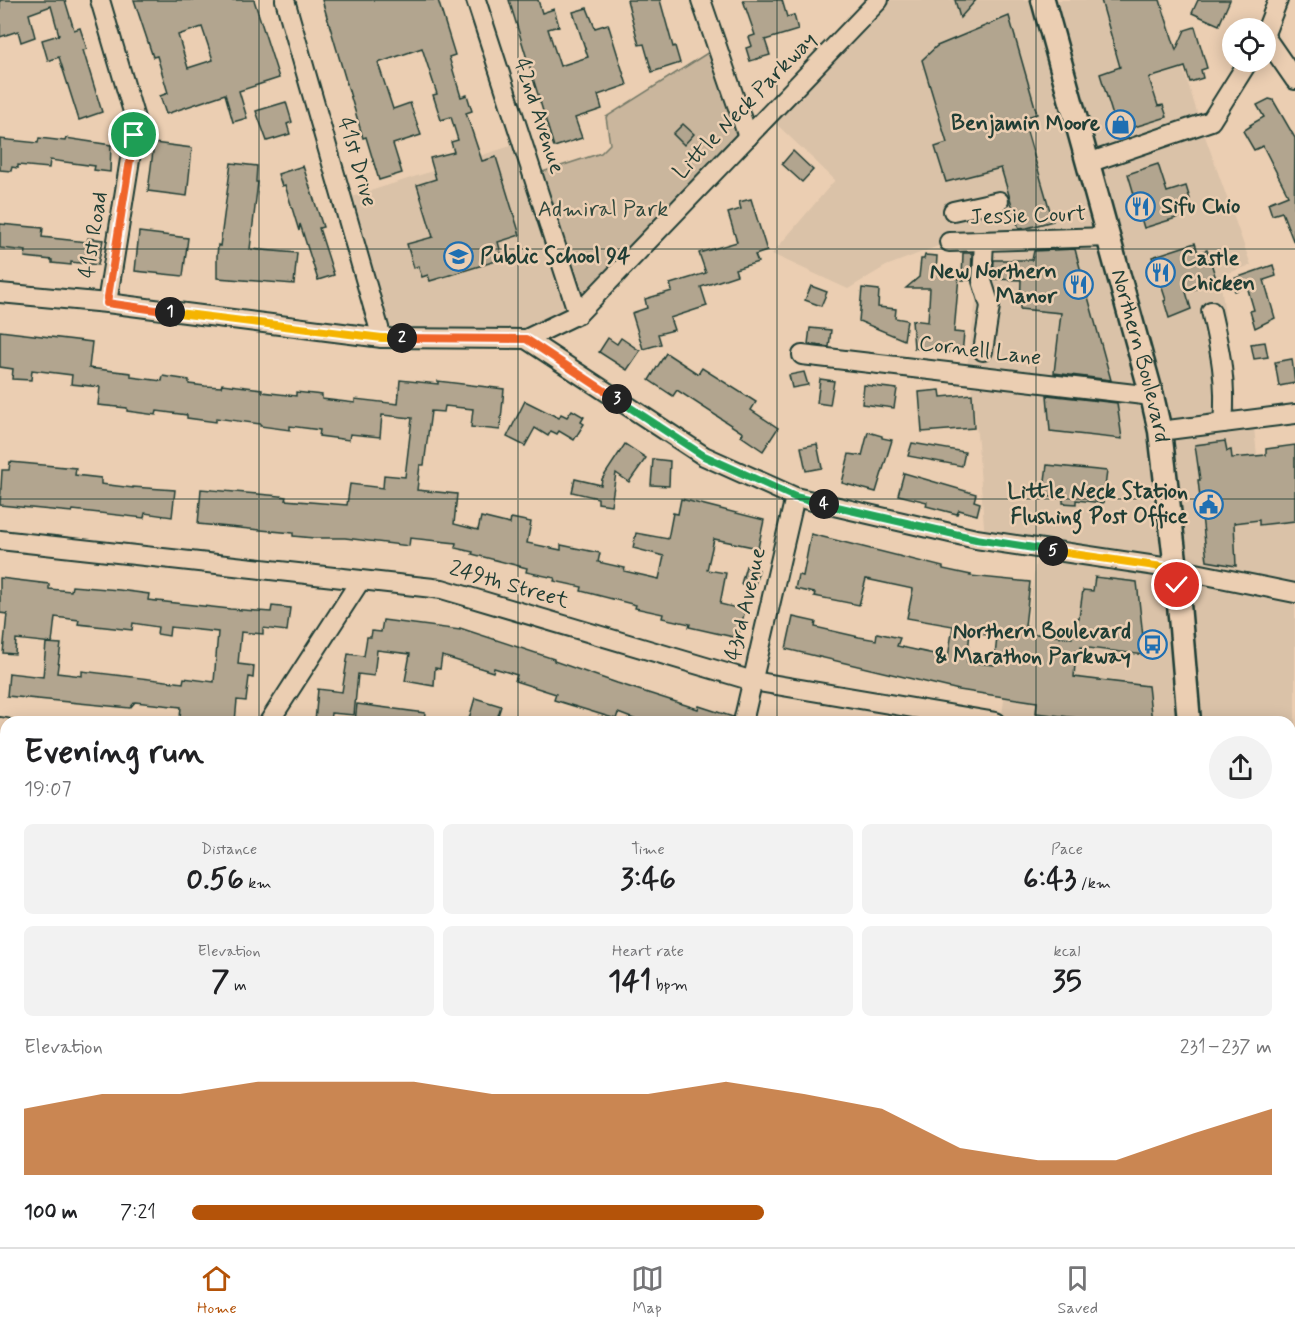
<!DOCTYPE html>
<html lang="en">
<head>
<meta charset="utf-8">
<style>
	body { margin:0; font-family:Mynerve,sans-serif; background:#f2f2f2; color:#202124; height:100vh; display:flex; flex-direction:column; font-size:22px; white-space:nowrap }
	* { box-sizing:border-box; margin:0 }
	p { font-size:20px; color:#757577 }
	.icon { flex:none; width:33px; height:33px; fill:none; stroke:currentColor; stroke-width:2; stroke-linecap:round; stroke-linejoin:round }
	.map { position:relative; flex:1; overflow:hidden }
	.side { position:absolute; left:0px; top:716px; width:1296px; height:532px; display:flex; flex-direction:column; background:#fff; border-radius:18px 18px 0 0; box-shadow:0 3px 15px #0003 }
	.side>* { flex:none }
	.controls { position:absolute; left:1222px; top:18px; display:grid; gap:12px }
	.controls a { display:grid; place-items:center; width:54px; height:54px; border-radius:50%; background:#fff; box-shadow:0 3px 15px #0003; font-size:30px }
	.pin { position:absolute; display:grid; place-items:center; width:51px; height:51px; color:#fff; margin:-26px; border:3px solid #fff; border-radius:50%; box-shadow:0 2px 6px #0007 }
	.km { position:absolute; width:30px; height:30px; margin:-15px; border-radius:50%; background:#222; color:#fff; font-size:16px; line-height:30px; text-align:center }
	.round { display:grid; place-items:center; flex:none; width:63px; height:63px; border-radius:32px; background:#f2f2f2 }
	.headline { display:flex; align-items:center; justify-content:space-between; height:102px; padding:0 24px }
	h1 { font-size:33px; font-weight:700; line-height:45px }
	.stats { display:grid; grid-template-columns:repeat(3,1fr); gap:9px; height:102px; padding:6px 24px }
	.stats div { display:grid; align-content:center; border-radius:9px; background:#f2f2f2; text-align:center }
	.stats b { font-size:30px; font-weight:700 }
	.stats small { font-size:16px; font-weight:400 }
	.stats p { font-size:16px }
	.chart { height:168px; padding:12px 24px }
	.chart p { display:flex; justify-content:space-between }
	.chart svg { width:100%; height:108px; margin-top:6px; fill:#b45309; opacity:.7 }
	ul { padding:0 24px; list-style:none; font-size:20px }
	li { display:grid; grid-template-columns:96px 72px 1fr; align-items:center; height:45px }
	li i { height:15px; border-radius:8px; background:#b45309 }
	.menu { display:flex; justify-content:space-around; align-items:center; height:84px; border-top:2px solid #e0e0e0; background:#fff; font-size:16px; color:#757577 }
	.menu a { display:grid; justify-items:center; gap:3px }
	.menu .current { color:#b45309 }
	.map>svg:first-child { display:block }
</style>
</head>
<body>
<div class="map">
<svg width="1295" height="1247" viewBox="0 0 1295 1247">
	<rect width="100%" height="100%" fill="#ebceb2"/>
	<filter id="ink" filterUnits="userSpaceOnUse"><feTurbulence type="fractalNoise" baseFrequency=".0167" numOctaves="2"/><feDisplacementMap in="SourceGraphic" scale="12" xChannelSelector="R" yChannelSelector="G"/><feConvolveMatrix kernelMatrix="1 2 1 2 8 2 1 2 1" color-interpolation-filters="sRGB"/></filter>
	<g filter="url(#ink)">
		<g fill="#dac2a8">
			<path d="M872,0H1162L1201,125L1251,265L1220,276L1238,421L1253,419L1262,501L1295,503V1091L1290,1090V722L1001,721L1013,637L1018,624H1028L1037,549L985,541L978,443L970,375L966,374L984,241L946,243L886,266L848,289L772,254L835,180L768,116Z"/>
			<path d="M523,142L578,314L526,339L382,338L342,200Z"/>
			<path d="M1109,1242H1290L1295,1247H1107Z"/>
		</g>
		<g fill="#cab69d" stroke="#747a68" stroke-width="1.5">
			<path d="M717,47L748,137L578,314L533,175L601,153L610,144L606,117Z"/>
			<path d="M0,1001H6V1211L0,1220Z"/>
			<path d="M320,1242H758L772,1247H328Z"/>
		</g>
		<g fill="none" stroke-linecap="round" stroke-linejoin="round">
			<g stroke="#697162" stroke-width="4.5">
				<path d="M0,1067H6"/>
				<path d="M536,1242L549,1247"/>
			</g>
		</g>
		<g fill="#b2a58f" stroke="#1f3d34" stroke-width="1.5" fill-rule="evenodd">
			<path d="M0,0H65L74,30L80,28L87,49L83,50L102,112L79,120L59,57L48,61L42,40L59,35L51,6L29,14L35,37L21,42L18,31L0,37Z"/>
			<path d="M134,0H254L279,78L239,91L247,118L233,122L225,94L166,114L160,96L168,93L157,56L153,57ZM202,27L213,60L188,68L178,35Z"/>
			<path d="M322,0H438L455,55L449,57L461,97L467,95L472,111L466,113L482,161L496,157L520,235L498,242L501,253L495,255L496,261L430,281L428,275L422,277L418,266L414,268L407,244L433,237L417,185L436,179L430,158L454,152L451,142L458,140L451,117L441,120L433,95L437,94L422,48L378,63L393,109L410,103L421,135L393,144L402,173L379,180L366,137L363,138L355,111Z"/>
			<path d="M509,0H538L542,13L554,9L559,26L548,29L560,66L588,57L573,12L587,8L595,28L608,24L627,85L598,95L602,109L575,118L582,138L554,147Z"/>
			<path d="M627,0H660L673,47L675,46L680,63L652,72L644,44L639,45Z"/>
			<path d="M743,0H782L787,17L794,15L798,30L765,40L770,55L750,61L746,48L752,46L749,37L755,35Z"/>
			<path d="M955,0H976L960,18Z"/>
			<path d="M1101,0H1160L1176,50L1185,30L1195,27L1207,68L1201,70L1203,78L1190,82L1185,67L1149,78L1158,106L1163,105L1167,117L1118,132L1100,74L1120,67Z"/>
			<path d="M1198,0H1230L1219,25L1192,13Z"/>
			<path d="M1009,16L1037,114L1023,118L1053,221L1027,228L1019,229L1001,168L946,182L935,147L947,143L922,60L937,46Z"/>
			<path d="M1269,99L1273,100L1295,138L1294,243L1282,212L1272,215L1268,203L1288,195L1263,146L1254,150L1243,131L1251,126L1250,125L1264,117L1257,105Z"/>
			<path d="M286,102L292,122L287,124L290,134L267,141L256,111Z"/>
			<path d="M683,124L694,134L684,145L673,134Z"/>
			<path d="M39,138L65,141L66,138L111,145L110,172L94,170L95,166L50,160L49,168L18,165V168L12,167L11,171L0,170V139L38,143Z"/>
			<path d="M154,143L192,148L187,196L148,191Z"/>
			<path d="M793,151L813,170L802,182L782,164Z"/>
			<path d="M231,163L257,166L256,182H258L250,249L297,253L294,284L217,278V256L218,245L220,246Z"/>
			<path d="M1158,164L1167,192L1186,186L1190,199L1182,202L1186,215L1144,228L1128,174Z"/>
			<path d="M303,166L323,227L319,228L334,275L318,280L300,224L299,231L285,185L282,186L278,174Z"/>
			<path d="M751,199L767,251L755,255L758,262L735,269L737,275L701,287L707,306L670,318L674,330L658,334L661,344L643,349L632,313L647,308L645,299L672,291L670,284L706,273L699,253L737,242L728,213L741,209L739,202Z"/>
			<path d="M0,224L43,228L42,237L87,242L88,238L103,240L98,265L71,262V265L52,263V260L25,257L26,251L0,248Z"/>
			<path d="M139,232L188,238L183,276L135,271Z"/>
			<path d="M1195,243L1198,253L1207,250L1217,282L1186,292L1191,309L1169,318L1164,301L1166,300L1152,257Z"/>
			<path d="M1075,249L1077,257L1111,380L1054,373L1061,313L1020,309L1021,280L993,279L994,260H1032L1034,251Z"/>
			<path d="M963,253H972L971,280H962Z"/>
			<path d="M925,255L937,256L936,273L959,276L954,332L964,333L962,354L914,348L912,320L928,322L930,288H906L919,277L921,259H924Z"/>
			<path d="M1273,265L1276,276L1264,280L1275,318L1255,328L1250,311L1254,310L1247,286L1235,291L1230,280Z"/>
			<path d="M811,286L827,292L821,306L805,300Z"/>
			<path d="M862,288L879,290L878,307L896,309L895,318L907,320L904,340L859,321Z"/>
			<path d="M810,328L831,330L829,347L808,344Z"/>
			<path d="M0,331L92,342L89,368L131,373V377L162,381L163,376L189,380V384L205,386L221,387L222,384L262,389V392L296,396V392L322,395V399L355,403V399L398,404L400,380L438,384V381L504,389L500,430L471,427L473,409L445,406L444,412L431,411L424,465H420L417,490L457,494L454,524L478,530L481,517L510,524L511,518L531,522L527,543L561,550V545L600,553L598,562L625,568L624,571L659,579L664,556L633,548L636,533L668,539L673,513L678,514L681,499L764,520L758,548L714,539L707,570L726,573L720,604L745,610L738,638L689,627L690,624L662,618L663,614L635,608L636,605L581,591L582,587L554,581L555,578L526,572L527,568L472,554L473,552L455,548L456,543L410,538L409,546L345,538H314L293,536V533L198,524L201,489L280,496L286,497L285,500L347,505L350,484L383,488L384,475L405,477L412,418L382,415L380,437L350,434L349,440L319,436L320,430L290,426V430L260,426L261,424L216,418V422L187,418V415L157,411L156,415L127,411V408L98,405L100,387L71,384L72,375L32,370L31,380L12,379L13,369L0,367Z"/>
			<path d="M608,338L617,344L621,338L640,351L627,370L599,352Z"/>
			<path d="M1265,342L1268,357L1254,359L1251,344Z"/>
			<path d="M666,353L698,374L702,368L756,402L751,410L778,428L763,451L741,436L743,433L677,390L673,396L649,380Z"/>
			<path d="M1292,359L1295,383L1279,386L1275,362Z"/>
			<path d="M804,372L808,385L792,388L789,375Z"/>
			<path d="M820,379L834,381L830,405L817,403Z"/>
			<path d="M864,385L897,389L894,408L862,404Z"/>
			<path d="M940,390L941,397L972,394L974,428L922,432L919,392Z"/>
			<path d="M1047,395L1117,403L1122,439L1050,431Z"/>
			<path d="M525,401L559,418L561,414L567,417L572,410L584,417L581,422L584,424L574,440L559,431L557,434L551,431L548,436L535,428L525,446L507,437Z"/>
			<path d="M868,432L882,436V438L892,440L876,492L842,483L849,454L862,456Z"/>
			<path d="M1225,441L1227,451L1231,450L1232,458L1266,455V449L1295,445V521L1259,525V520L1234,523L1236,566L1207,561L1198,480H1200L1195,445Z"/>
			<path d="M912,443L965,452L962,466L908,456Z"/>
			<path d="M625,444L646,458L629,482L616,473L611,505L598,503V498L572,492L575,479L601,485L602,479Z"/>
			<path d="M817,444L822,468L806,471L801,447Z"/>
			<path d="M653,459L670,461L669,486L651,485Z"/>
			<path d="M10,462L76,468L75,475L101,478V484L133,488V487L175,490L172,517L145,513L144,518L73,510L72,512L0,505L2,470H9Z"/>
			<path d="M1047,465L1107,471L1103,503L1076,500V504L1063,503V498L1043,496Z"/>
			<path d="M904,473L976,494L974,501L980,503L977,515L959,510L957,514L926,506L927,502L898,495Z"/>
			<path d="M811,534L943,567V569L971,575L970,576L1030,582L1025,626L1029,627L1028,633L1072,638L1074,618H1079L1083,590L1093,591L1095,577L1137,582L1145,655L1081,647V652L1076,651L1074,677L1148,686L1152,722H1112L1036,713L1037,702L959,690L786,649L793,617L816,622L815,627L859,637L876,640L877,633L900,638L897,646L948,657L953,626L907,618L913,589L866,579L859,605L814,596L815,593L795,589L798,575L803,576ZM970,632L997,637L994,665L967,662Z"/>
			<path d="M746,566L759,570L754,588L741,584Z"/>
			<path d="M0,578L49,584V589L71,591L72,586L119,590L149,594L148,600L230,609L271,612L272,606L290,608L287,631L263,628V634L241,632L238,664L254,666L253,678L249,677L246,701L237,700L235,722L180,718L181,707L135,702L130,708L7,696L9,673L43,677L46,643L61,644L57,673L82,676V671L183,683L184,678L214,682L218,632L170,627L169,636L157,634L158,627L133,623L132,630L78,624L79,620L55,617L52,643L16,639L15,654L3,653L7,614L0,613Z"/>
			<path d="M383,620L460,630V628L554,659V661L617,683L698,709L699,706L733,717L732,722H642L618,713L616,719L554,700L556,694L515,681L517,675L494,668L493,672L442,656L440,669L435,668L434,686L405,681L410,654L377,650L374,676L358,674L354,715L331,713L330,722H315L318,689L342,692L348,654L364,656L367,637H371L372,631L381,632Z"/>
			<path d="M475,698L501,706L496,722H468Z"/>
			<path d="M357,704L425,713L424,722H355Z"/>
		</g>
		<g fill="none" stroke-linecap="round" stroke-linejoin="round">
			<defs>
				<g id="minor">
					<path d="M100,0L136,122L107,303"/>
					<path d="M285,0L382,338"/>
					<path d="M476,0L578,314"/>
					<path d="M701,0L748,137"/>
					<path d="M1266,31L1278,0"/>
					<path d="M1266,38L1295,80"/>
					<path d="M1088,163L1211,121L1248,62"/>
					<path d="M953,211L999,201"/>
					<path d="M949,242L1109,237"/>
					<path d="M0,293L107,303L382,338L526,339L578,314L879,0"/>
					<path d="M1211,311C1220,350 1227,382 1223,423"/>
					<path d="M526,339L704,456L795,497L976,539L1176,569L1295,593"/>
					<path d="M983,351L990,306L982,281L984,241"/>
					<path d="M802,355L1152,396"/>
					<path d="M1160,431L1295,414"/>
					<path d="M0,540L442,589L753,681L996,722"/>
					<path d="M269,722L360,581"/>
					<path d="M743,722L795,497"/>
					<path d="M0,727L6,728"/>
					<path d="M0,905L6,906"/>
					<path d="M1290,913H1295"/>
					<path d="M1290,1090L1295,1091"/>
					<path d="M1290,1209L1295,1215"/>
					<path d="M1290,1233L1295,1240"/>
					<path d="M0,1242L6,1247"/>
					<path d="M1064,1242L1078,1247"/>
				</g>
				<g id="major">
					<path id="s1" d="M1043,0L1152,396L1160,431L1176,569L1189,722"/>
					<path d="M1240,1242L1241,1247"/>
				</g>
			</defs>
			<use href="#minor" stroke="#1f3d34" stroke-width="22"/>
			<use href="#major" stroke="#1f3d34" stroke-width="27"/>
			<use href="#minor" stroke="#ebceb2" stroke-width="18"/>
			<use href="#major" stroke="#ebceb2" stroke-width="22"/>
		</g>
	</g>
	<g fill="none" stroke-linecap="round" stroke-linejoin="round" filter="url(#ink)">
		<defs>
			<path id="split-1" d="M134,135L107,303L170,312"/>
			<path id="split-2" d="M170,312L382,338H402"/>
			<path id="split-3" d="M402,338L526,339L617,399"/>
			<path id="split-4" d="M617,399L704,456L795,497L824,504"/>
			<path id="split-5" d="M824,504L976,539L1053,551"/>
			<path id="split-6" d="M1053,551L1176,569L1177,585"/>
		</defs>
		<use href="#split-1" stroke="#fff" stroke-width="12"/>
		<use href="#split-2" stroke="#fff" stroke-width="12"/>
		<use href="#split-3" stroke="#fff" stroke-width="12"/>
		<use href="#split-4" stroke="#fff" stroke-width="12"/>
		<use href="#split-5" stroke="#fff" stroke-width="12"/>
		<use href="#split-6" stroke="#fff" stroke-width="12"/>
		<use href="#split-1" stroke="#f0652b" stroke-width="8"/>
		<use href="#split-2" stroke="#f5b400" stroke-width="8"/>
		<use href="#split-3" stroke="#f0652b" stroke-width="8"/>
		<use href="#split-4" stroke="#22a559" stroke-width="8"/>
		<use href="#split-5" stroke="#22a559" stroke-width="8"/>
		<use href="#split-6" stroke="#f5b400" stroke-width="8"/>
	</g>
	<path fill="none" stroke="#1f3d34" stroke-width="1.5" stroke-opacity="0.55" d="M259,0V722M518,0V722M777,0V722M1036,0V722M0,249H1295M0,499H1295M0,748H6M1290,748H1295M0,998H6M1290,998H1295M259,1242V1247M518,1242V1247M777,1242V1247M1036,1242V1247"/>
	<defs>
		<symbol id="shop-ring" viewBox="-11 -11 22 22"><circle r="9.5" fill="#ebceb2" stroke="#1f6fb2" stroke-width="1.5"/><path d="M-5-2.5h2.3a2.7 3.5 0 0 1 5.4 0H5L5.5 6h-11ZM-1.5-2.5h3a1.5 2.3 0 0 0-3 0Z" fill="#1f6fb2"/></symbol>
		<symbol id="restaurant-ring" viewBox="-11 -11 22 22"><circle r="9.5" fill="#ebceb2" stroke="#1f6fb2" stroke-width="1.5"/><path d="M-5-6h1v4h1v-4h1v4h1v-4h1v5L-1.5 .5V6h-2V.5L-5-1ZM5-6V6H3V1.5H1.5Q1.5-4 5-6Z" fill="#1f6fb2"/></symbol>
		<symbol id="school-ring" viewBox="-11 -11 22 22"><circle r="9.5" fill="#ebceb2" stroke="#1f6fb2" stroke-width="1.5"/><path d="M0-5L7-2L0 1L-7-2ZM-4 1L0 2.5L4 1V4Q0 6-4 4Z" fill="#1f6fb2"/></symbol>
		<symbol id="civic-ring" viewBox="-11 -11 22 22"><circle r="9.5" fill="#ebceb2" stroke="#1f6fb2" stroke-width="1.5"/><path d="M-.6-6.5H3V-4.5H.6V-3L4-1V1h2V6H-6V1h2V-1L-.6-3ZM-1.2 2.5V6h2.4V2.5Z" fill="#1f6fb2"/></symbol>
		<symbol id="bus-ring" viewBox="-11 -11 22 22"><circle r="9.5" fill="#ebceb2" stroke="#1f6fb2" stroke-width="1.5"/><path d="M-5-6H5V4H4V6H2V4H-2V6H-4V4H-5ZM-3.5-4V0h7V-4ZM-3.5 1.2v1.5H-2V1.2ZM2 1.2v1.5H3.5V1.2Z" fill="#1f6fb2"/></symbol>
	</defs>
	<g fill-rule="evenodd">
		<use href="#shop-ring" x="1104" y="108" width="33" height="33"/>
		<use href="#restaurant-ring" x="1124" y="190" width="33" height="33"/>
		<use href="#school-ring" x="442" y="240" width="33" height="33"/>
		<use href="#restaurant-ring" x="1144" y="256" width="33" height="33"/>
		<use href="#restaurant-ring" x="1062" y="268" width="33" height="33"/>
		<use href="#civic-ring" x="1192" y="488" width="33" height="33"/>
		<use href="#bus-ring" x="1136" y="628" width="33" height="33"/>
	</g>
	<g text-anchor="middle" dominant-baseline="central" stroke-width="5" stroke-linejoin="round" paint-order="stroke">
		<g font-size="22" fill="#1f3d34" stroke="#ebceb2">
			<text transform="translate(745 106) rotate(-46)">Little Neck Parkway</text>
			<text transform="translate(539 116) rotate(72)">42nd Avenue</text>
			<text transform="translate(357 162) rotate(74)">41st Drive</text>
			<text transform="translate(1028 216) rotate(-2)">Jessie Court</text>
			<text transform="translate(94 235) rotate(-81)">41st Road</text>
			<text transform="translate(980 351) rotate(7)">Cornell Lane</text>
			<text stroke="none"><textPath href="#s1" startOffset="369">Northern Boulevard</textPath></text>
			<text transform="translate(509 585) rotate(16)">249th Street</text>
			<text transform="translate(746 604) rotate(-77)">43rd Avenue</text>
		</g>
		<g font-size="22" font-weight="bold" fill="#1f3d34" stroke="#ebceb2" text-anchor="end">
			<text x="1100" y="124">Benjamin Moore</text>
			<text x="1161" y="207" text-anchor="start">Sifu Chio</text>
			<text x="480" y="257" text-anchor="start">Public School 94</text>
			<text x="1181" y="259" text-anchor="start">Castle<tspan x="1181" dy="25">Chicken</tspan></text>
			<text x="1057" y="272">New Northern<tspan x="1057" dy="25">Manor</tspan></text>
			<text x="1188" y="492">Little Neck Station<tspan x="1188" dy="25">Flushing Post Office</tspan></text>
			<text x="1131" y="632">Northern Boulevard<tspan x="1131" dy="25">&amp; Marathon Parkway</tspan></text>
		</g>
		<g font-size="22" fill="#30493e" stroke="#ebceb2">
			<text x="603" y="210">Admiral Park</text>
		</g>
	</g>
</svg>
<div class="controls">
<a><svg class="icon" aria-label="locate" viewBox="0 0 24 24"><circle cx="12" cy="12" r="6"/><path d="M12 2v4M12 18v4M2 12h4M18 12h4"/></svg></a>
</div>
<div class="pin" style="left:134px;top:135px;background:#1e9e55"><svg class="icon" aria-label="arrive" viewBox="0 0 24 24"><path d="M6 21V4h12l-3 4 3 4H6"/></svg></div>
<div class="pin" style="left:1177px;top:585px;background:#d93025"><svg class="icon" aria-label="check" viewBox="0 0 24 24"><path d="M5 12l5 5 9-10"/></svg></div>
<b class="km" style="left:170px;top:312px">1</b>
<b class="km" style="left:402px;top:338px">2</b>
<b class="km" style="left:617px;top:399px">3</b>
<b class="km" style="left:824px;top:504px">4</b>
<b class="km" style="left:1053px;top:551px">5</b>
<section class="side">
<div class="headline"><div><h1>Evening run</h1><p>19:07</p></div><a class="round"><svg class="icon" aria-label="share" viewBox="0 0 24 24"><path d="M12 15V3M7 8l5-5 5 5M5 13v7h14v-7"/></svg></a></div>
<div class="stats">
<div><p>Distance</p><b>0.56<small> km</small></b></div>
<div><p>Time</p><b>3:46</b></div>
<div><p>Pace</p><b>6:43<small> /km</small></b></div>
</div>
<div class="stats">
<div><p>Elevation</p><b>7<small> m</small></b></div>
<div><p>Heart rate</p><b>141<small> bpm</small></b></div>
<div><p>kcal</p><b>35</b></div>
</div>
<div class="chart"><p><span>Elevation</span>231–237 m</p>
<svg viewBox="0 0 160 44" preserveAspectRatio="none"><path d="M0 44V17L10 11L20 11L30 6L40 6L50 6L60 11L70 11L80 11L90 6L100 11L110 17L120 33L130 38L140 38L150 27L160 17V44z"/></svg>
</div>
<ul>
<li><b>100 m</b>7:21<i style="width:53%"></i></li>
</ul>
</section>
</div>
<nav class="menu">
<a class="current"><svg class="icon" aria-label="home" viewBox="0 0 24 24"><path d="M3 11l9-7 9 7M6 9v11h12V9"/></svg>Home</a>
<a><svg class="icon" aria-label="map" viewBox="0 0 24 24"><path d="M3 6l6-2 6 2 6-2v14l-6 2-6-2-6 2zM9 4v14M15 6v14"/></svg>Map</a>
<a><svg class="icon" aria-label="saved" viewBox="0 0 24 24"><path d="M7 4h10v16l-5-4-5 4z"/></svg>Saved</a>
</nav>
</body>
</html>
